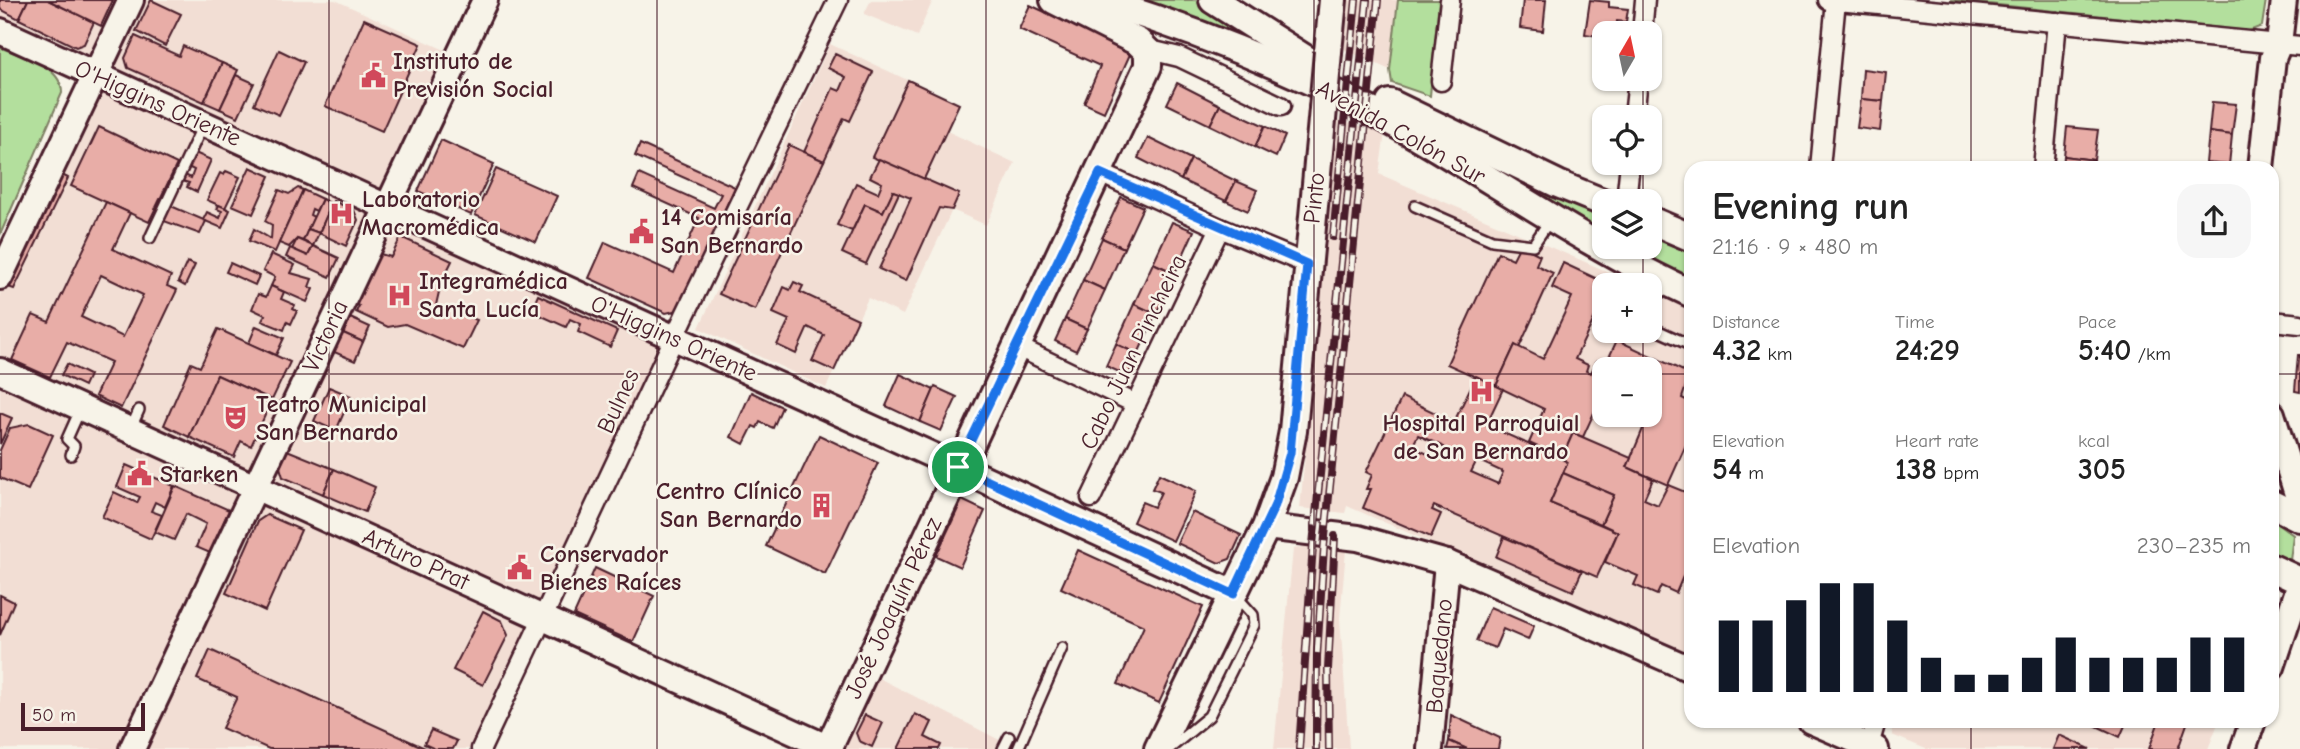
<!DOCTYPE html>
<html lang="en">
<head>
<meta charset="utf-8">
<style>
	body { margin:0; font-family:"Comic Neue",sans-serif; background:#f6f6f6; color:#222; height:100vh; display:flex; flex-direction:column; font-size:26px; white-space:nowrap }
	* { box-sizing:border-box; margin:0 }
	p { font-size:23px; color:#767676 }
	.icon { flex:none; width:38px; height:38px; fill:none; stroke:currentColor; stroke-width:2; stroke-linecap:round; stroke-linejoin:round }
	.map { position:relative; flex:1; overflow:hidden }
	.side { position:absolute; left:1684px; top:161px; width:595px; height:567px; display:flex; flex-direction:column; background:#fff; border-radius:21px; box-shadow:0 2px 5px #0004 }
	.side>* { flex:none }
	.needle { width:46px; rotate:9deg }
	.tools { position:absolute; left:1592px; top:21px; display:grid; gap:14px }
	.tools a { display:grid; place-items:center; width:70px; height:70px; border-radius:14px; background:#fff; box-shadow:0 2px 5px #0004; font-size:35px }
	.scale { position:absolute; left:21px; bottom:18px; width:124px; box-sizing:border-box; padding-left:7px; border:4px solid #4a1f2b; border-top:0; font-size:19px; line-height:24px; white-space:nowrap; color:#4a1f2b; -webkit-text-stroke:5px #f7f3e8; paint-order:stroke }
	.pin { position:absolute; display:grid; place-items:center; width:60px; height:60px; color:#fff; margin:-30px; border:4px solid #fff; border-radius:50%; box-shadow:0 2px 7px #0007 }
	.round { display:grid; place-items:center; flex:none; width:74px; height:74px; border-radius:21px; background:#f6f6f6 }
	.summary { display:flex; align-items:center; justify-content:space-between; height:119px; padding:0 28px }
	h1 { font-size:38px; font-weight:700; line-height:52px }
	.figures { display:grid; grid-template-columns:repeat(3,1fr); gap:10px; height:119px; padding:7px 28px }
	.figures div { display:grid; align-content:center }
	.figures b { font-size:30px; font-weight:700 }
	.figures small { font-size:19px; font-weight:400 }
	.figures p { font-size:19px }
	.chart { height:196px; padding:14px 28px }
	.chart p { display:flex; justify-content:space-between }
	.chart svg { width:100%; height:126px; margin-top:7px; stroke:#111827; stroke-width:6 }
	.map>svg:first-child { display:block }
</style>
</head>
<body>
<div class="map">
<svg width="2300" height="749" viewBox="0 0 2300 749">
	<rect width="100%" height="100%" fill="#f7f3e8"/>
	<filter id="ink" filterUnits="userSpaceOnUse"><feTurbulence type="fractalNoise" baseFrequency=".0143" numOctaves="2"/><feDisplacementMap in="SourceGraphic" scale="14" xChannelSelector="R" yChannelSelector="G"/><feConvolveMatrix kernelMatrix="1 2 1 2 8 2 1 2 1" color-interpolation-filters="sRGB"/></filter>
	<g filter="url(#ink)">
		<g fill="#f2ded4" fill-rule="evenodd">
			<path d="M0,0H335L447,51L370,212L662,343L472,749H0V293L107,65L0,17Z"/>
			<path d="M871,0H933L917,36L864,14Z"/>
			<path d="M1349,0H1398L1390,70L1344,49Z"/>
			<path d="M830,44L959,104L947,131L1015,163L986,225L952,210L903,315L868,298L826,388L699,328Z"/>
			<path d="M1337,120L1385,133L1379,174L1639,285H1605V331H1650V291L1690,309V655L1347,506L1345,513L1300,508ZM1605,369H1650V415H1605Z"/>
			<path d="M1313,545L1346,550L1340,618L1349,749H1274L1293,549Z"/>
			<path d="M873,675L1017,749H839Z"/>
			<path d="M1891,721H2219L2208,749H1926L1892,735Z"/>
		</g>
		<g fill="#b3df9d" stroke="#7e7f64" stroke-width="2">
			<path d="M1122,0H1198L1252,43Z"/>
			<path d="M1398,0H1439L1430,96L1392,83L1390,70Z"/>
			<path d="M1950,0H2266L2262,26L2249,31Z"/>
			<path d="M0,47C21,57 62,65 62,93L0,235Z"/>
			<path d="M1480,159L1605,217V237Z"/>
			<path d="M1650,236L1690,253V281L1621,247H1650Z"/>
			<path d="M2272,519L2293,535L2290,561L2279,563L2272,559Z"/>
		</g>
		<g fill="#e8ada7" stroke="#4a1f2b" stroke-width="2" fill-rule="evenodd">
			<path d="M0,0H28L19,19L0,9Z"/>
			<path d="M28,0H48L94,22L84,44L76,47L19,19Z"/>
			<path d="M48,0H113L101,26Z"/>
			<path d="M151,0L181,14L165,46L136,31Z"/>
			<path d="M1523,0H1546L1543,31L1520,28Z"/>
			<path d="M1590,0L1609,2V7L1628,9L1626,22L1617,21L1616,33H1605V37L1585,34Z"/>
			<path d="M1030,5L1131,52L1104,112L1084,103L1100,66L1019,29Z"/>
			<path d="M364,19L421,44L382,131L325,106Z"/>
			<path d="M135,36L179,56L183,46L222,63L204,102L128,68L125,58Z"/>
			<path d="M279,50L304,62L279,115L254,104Z"/>
			<path d="M835,54L873,72L850,121L844,118L824,161L804,152L833,88L840,91L846,77L828,68Z"/>
			<path d="M222,63L238,70L220,109L204,102Z"/>
			<path d="M1863,69L1886,72L1883,101L1861,99Z"/>
			<path d="M236,75L254,83L238,117L220,109Z"/>
			<path d="M908,80L959,104L924,179L872,157Z"/>
			<path d="M1177,83L1220,105L1210,125L1167,104Z"/>
			<path d="M1861,99L1883,101L1880,131L1857,128Z"/>
			<path d="M2212,102L2236,104L2232,135L2209,132Z"/>
			<path d="M1220,105L1265,126L1255,147L1210,125Z"/>
			<path d="M1265,126L1285,136L1276,157L1255,147Z"/>
			<path d="M99,127L177,164L149,222L71,186Z"/>
			<path d="M2067,127L2098,130L2094,160L2064,156Z"/>
			<path d="M2209,132L2232,135L2229,165L2206,163Z"/>
			<path d="M1148,138L1191,159L1181,180L1138,158Z"/>
			<path d="M441,140L494,164L471,215L418,191Z"/>
			<path d="M640,144L735,187L679,310L666,313L589,278L605,242L674,273L699,218L633,188L639,174L714,208L721,194L635,156Z"/>
			<path d="M789,145L824,161L755,310L719,294Z"/>
			<path d="M195,153L211,160L197,192L187,187L189,183L182,181L185,175L191,178L194,170L188,167Z"/>
			<path d="M2064,156L2094,160L2093,168H2063Z"/>
			<path d="M879,159L959,194L952,210L939,208L906,281L879,269L911,198L893,191L883,212L865,204L852,231L837,225L856,183L878,193L882,183L870,177Z"/>
			<path d="M1191,159L1236,181L1226,201L1181,180Z"/>
			<path d="M250,167L270,176L253,214L232,205Z"/>
			<path d="M496,169L557,196L536,242L475,215Z"/>
			<path d="M226,171L240,177L225,208L207,200L220,173L224,175Z"/>
			<path d="M62,175L68,178L14,289L8,287Z"/>
			<path d="M1236,181L1257,190L1248,211L1226,201Z"/>
			<path d="M298,188L303,190L275,252L249,241L254,229L271,239L272,225L265,221L279,190L289,194Z"/>
			<path d="M303,190L322,199L316,211L312,209L310,215L314,217L303,241L297,239L289,247L279,243Z"/>
			<path d="M893,191L899,193L866,264L842,253L865,204L883,212Z"/>
			<path d="M1121,197L1143,207L1124,248L1102,238Z"/>
			<path d="M322,199L332,204L319,233L308,229Z"/>
			<path d="M333,201L354,210L358,220L346,246L319,233Z"/>
			<path d="M106,202L130,213L113,249L171,276L167,286L177,290L121,408L95,396L111,362L67,342L50,377L12,360L33,315L49,322ZM101,275L143,295L123,337L81,317Z"/>
			<path d="M219,205L230,210L222,228L203,220L207,212L220,218L222,211L217,209Z"/>
			<path d="M171,206L206,221L200,234L164,221Z"/>
			<path d="M1172,222L1194,231L1175,273L1153,263Z"/>
			<path d="M308,229L319,233L313,246L303,241Z"/>
			<path d="M401,237L452,261L441,283L436,305L477,320L463,349L405,324L388,327L356,312L359,306L354,304L380,254L391,257Z"/>
			<path d="M1102,238L1124,248L1105,290L1083,280Z"/>
			<path d="M297,239L313,246L308,256L292,249Z"/>
			<path d="M1520,245L1540,255L1536,265L1553,273L1519,348L1515,345L1496,386L1447,364L1498,252L1513,259Z"/>
			<path d="M313,246L339,258L330,277L286,257L290,248L308,256Z"/>
			<path d="M271,254L295,265L291,273L312,279L309,287L313,289L307,302L271,286L275,277L263,271Z"/>
			<path d="M187,262L195,265L185,286L178,282Z"/>
			<path d="M230,263L259,276L255,285L226,272Z"/>
			<path d="M1153,263L1175,273L1156,314L1134,304Z"/>
			<path d="M1563,263L1610,285H1605V296L1575,359L1588,365L1586,371L1591,373L1597,360L1606,364L1617,340L1690,374L1682,398L1690,402V436L1668,485L1627,467L1645,424L1623,415H1650V369H1605V407L1598,404L1583,437L1573,433L1562,458L1529,443L1544,409L1496,386L1515,345L1543,359L1572,297L1552,288Z"/>
			<path d="M1083,280L1105,290L1087,329L1065,319Z"/>
			<path d="M794,282L803,286L800,292L858,319L834,371L812,361L824,335L808,327L796,354L777,345L789,320L773,313L784,287L790,290Z"/>
			<path d="M271,286L284,292L281,299L295,305L293,309L297,311L291,324L287,322L284,330L262,321L265,315L252,309L258,294L266,297Z"/>
			<path d="M538,295L617,331L610,347L578,332L581,324L570,319L566,327L531,311Z"/>
			<path d="M1134,304L1156,314L1138,354L1116,344Z"/>
			<path d="M348,317L370,327L363,342L341,332Z"/>
			<path d="M1065,319L1087,329L1076,351L1055,341Z"/>
			<path d="M256,326L284,338L276,355L249,343Z"/>
			<path d="M218,329L290,362L272,400L217,375L189,437L164,425L191,363L200,367Z"/>
			<path d="M341,332L363,342L355,361L332,351Z"/>
			<path d="M1116,344L1138,354L1128,376L1106,366Z"/>
			<path d="M2298,355H2300V392L2295,391Z"/>
			<path d="M67,364L89,375L84,386L61,375Z"/>
			<path d="M900,374L934,390L920,422L886,406Z"/>
			<path d="M217,375L272,400L251,446L241,441L234,457L189,437Z"/>
			<path d="M1476,376L1503,389L1486,425L1568,462L1550,503L1618,532L1597,577L1434,506L1432,510L1441,514L1431,537L1363,508L1371,489H1366L1372,475L1366,472L1402,397L1454,422ZM1418,435L1444,447L1439,459L1412,447ZM1477,460L1503,472L1498,484L1471,472Z"/>
			<path d="M329,387L351,396L336,431L314,421Z"/>
			<path d="M935,387L957,397L941,431L920,422Z"/>
			<path d="M751,392L782,407L773,428L760,422L757,428L753,426L744,444L731,437Z"/>
			<path d="M0,413L12,418L0,444Z"/>
			<path d="M29,424L53,435L28,490L0,478V450L10,428Z"/>
			<path d="M1573,433L1631,458L1627,467L1653,479L1644,499L1658,505L1668,485L1690,494V560L1676,593L1661,586L1657,595L1634,585L1638,576L1605,562L1618,532L1601,524L1614,495L1563,473L1568,462L1562,458Z"/>
			<path d="M819,435L878,463L825,574L766,546Z"/>
			<path d="M287,450L334,469L323,494L283,477L280,467Z"/>
			<path d="M126,465L174,486L165,507L155,502L151,511L162,515L151,539L102,517L114,492L137,503L140,497L117,487Z"/>
			<path d="M334,469L375,487L365,512L323,494Z"/>
			<path d="M1563,473L1614,495L1601,524L1550,503Z"/>
			<path d="M1159,474L1196,491L1173,541L1133,522L1142,502L1154,507L1161,492L1152,489Z"/>
			<path d="M175,486L229,510L210,553L196,547L206,524L186,514L174,540L155,532Z"/>
			<path d="M962,500L985,511L960,567L936,556Z"/>
			<path d="M1192,512L1241,535L1230,559L1219,563L1177,543Z"/>
			<path d="M267,515L301,530L265,611L226,593L258,521Z"/>
			<path d="M1504,537L1582,571L1573,591L1496,557Z"/>
			<path d="M1078,550L1203,607L1159,703L1118,684L1144,626L1061,588Z"/>
			<path d="M595,568L654,596L633,642L574,615Z"/>
			<path d="M0,595L14,602L0,635Z"/>
			<path d="M1490,607L1534,626L1528,640L1503,629L1495,648L1476,641Z"/>
			<path d="M483,611L502,621L508,635L483,685L453,670Z"/>
			<path d="M210,650L427,749H269L222,728L237,697L197,679Z"/>
			<path d="M915,714L932,722L925,737L941,745L939,749H898Z"/>
			<path d="M865,715L883,723L872,747L859,741L856,733Z"/>
			<path d="M1451,715L1500,738L1498,749H1467L1449,741Z"/>
			<path d="M2086,721H2127L2120,737Z"/>
			<path d="M2159,721H2188L2178,749H2149Z"/>
			<path d="M431,730L457,741L453,749H435L424,744Z"/>
			<path d="M2059,735L2090,749H2053Z"/>
			<path d="M1449,741L1467,749H1447Z"/>
		</g>
		<g fill="none" stroke-linecap="round" stroke-linejoin="round">
			<defs>
				<g id="lane">
					<path d="M1415,206L1492,240L1533,245L1550,220"/>
					<path d="M150,238L203,125"/>
					<path d="M1650,327L1690,345"/>
					<path d="M131,428L139,410"/>
					<path d="M71,455L74,446L67,439L80,410"/>
					<path d="M1003,749L1009,737"/>
					<path d="M1018,749L1062,648"/>
					<path d="M1169,749L1209,716L1254,625L1253,615L1236,596"/>
				</g>
				<g id="street">
					<path d="M1828,0L2300,46"/>
					<path d="M1642,33L1645,0"/>
					<path d="M1146,49L1179,57L1281,106"/>
					<path d="M1441,81L1450,0"/>
					<path d="M1634,117L1638,79"/>
					<path d="M1820,168L1836,0"/>
					<path d="M2043,168L2057,22"/>
					<path d="M1100,173L1220,228L1307,264"/>
					<path d="M1626,201L1630,163"/>
					<path d="M2272,321L2300,324"/>
					<path d="M1016,346L1136,404"/>
					<path d="M1091,498L1220,228"/>
					<path d="M481,749L685,315L838,0"/>
					<path d="M1868,749L1876,721"/>
				</g>
				<g id="secondary">
					<path d="M0,31L958,467"/>
					<path d="M2261,168L2273,58L2279,44L2284,0"/>
					<path d="M0,277L131,0"/>
					<path d="M0,371L831,749"/>
					<path d="M2272,414L2300,504"/>
					<path d="M1266,527L1358,538L1447,563L1690,669"/>
					<path d="M2272,667L2300,584"/>
					<path d="M1811,721L1876,749"/>
					<path d="M132,749L485,0"/>
					<path d="M1430,749L1447,563"/>
					<path d="M2243,749L2253,721"/>
				</g>
				<g id="primary">
					<path d="M1098,0C1208,34 1309,75 1410,132C1505,187 1590,247 1690,293"/>
					<path d="M1213,0L1312,63"/>
					<path d="M1328,52L1333,0"/>
					<path d="M1390,103L1558,184L1605,203"/>
					<path d="M1650,220L1690,237"/>
					<path d="M958,467L1233,594"/>
					<path d="M2272,504L2300,518"/>
					<path d="M2272,568L2300,581"/>
					<path d="M828,749L1148,66V52L1138,42L1054,0"/>
					<path d="M1158,749L1266,527L1284,477L1293,431L1323,109"/>
				</g>
			</defs>
			<use href="#lane" stroke="#4a1f2b" stroke-width="14"/>
			<use href="#street" stroke="#4a1f2b" stroke-width="23"/>
			<use href="#secondary" stroke="#4a1f2b" stroke-width="30"/>
			<use href="#primary" stroke="#4a1f2b" stroke-width="32"/>
			<use href="#lane" stroke="#f7f3e8" stroke-width="9"/>
			<use href="#street" stroke="#f7f3e8" stroke-width="18"/>
			<use href="#secondary" stroke="#f7f3e8" stroke-width="24"/>
			<use href="#primary" stroke="#f7f3e8" stroke-width="26"/>
			<defs>
				<g id="rail">
					<path d="M1333,237L1356,0"/>
					<path d="M1299,749L1313,545L1367,0"/>
					<path d="M1316,749L1317,656L1324,547L1378,0"/>
					<path d="M1329,749L1328,669L1335,536"/>
				</g>
			</defs>
			<use href="#rail" stroke="#4a1f2b" stroke-width="8"/>
			<use href="#rail" stroke="#f7f3e8" stroke-width="5" stroke-dasharray="16" stroke-linecap="butt"/>
			<defs>
				<path id="primary-bridge" d="M1323,109L1328,52"/>
			</defs>
			<use href="#primary-bridge" stroke="#4a1f2b" stroke-width="32" stroke-linecap="butt"/>
			<use href="#primary-bridge" stroke="#f7f3e8" stroke-width="26"/>
		</g>
	</g>
	<g fill="none" stroke-linecap="round" stroke-linejoin="round" filter="url(#ink)">
		<defs>
			<path id="route" d="M1100,173L1307,264L1290,453L1275,505L1233,594L958,467Z"/>
		</defs>
		<use href="#route" stroke="#fff" stroke-width="14"/>
		<use href="#route" stroke="#1a73e8" stroke-width="9"/>
	</g>
	<path fill="none" stroke="#4a1f2b" stroke-width="2" stroke-opacity="0.55" d="M329,0V749M657,0V749M986,0V749M1314,0V749M1643,0V33M1971,0V168M1643,79V117M1643,163V201M1643,247V285M1643,331V369M0,374H1605M1650,374H1690M2272,374H2300M1643,415V749M1971,721V749"/>
	<defs>
		<symbol id="civic-bare" viewBox="-9 -9 18 18"><path d="M-.6-6.5H3V-4.5H.6V-3L4-1V1h2V6H-6V1h2V-1L-.6-3ZM-1.2 2.5V6h2.4V2.5Z" fill="#d1495b" stroke="#f7f3e8" stroke-width="2.5" paint-order="stroke"/></symbol>
		<symbol id="hospital-bare" viewBox="-9 -9 18 18"><path d="M-5-5h3v3.5h4V-5h3V5h-3V1.5h-4V5h-3Z" fill="#d1495b" stroke="#f7f3e8" stroke-width="2.5" paint-order="stroke"/></symbol>
		<symbol id="theatre-bare" viewBox="-9 -9 18 18"><path d="M-5-5.5Q0-4 5-5.5V0Q5 5 0 6Q-5 5-5 0ZM-3.3-2.5H-1v1.5H-3.3ZM1-2.5H3.3v1.5H1ZM-2.8 1Q0 5.5 2.8 1Z" fill="#d1495b" stroke="#f7f3e8" stroke-width="2.5" paint-order="stroke"/></symbol>
		<symbol id="building-bare" viewBox="-9 -9 18 18"><path d="M-4-6H4V6H1V3H-1V6H-4ZM-2.5-4.3h1.7v1.8h-1.7ZM.8-4.3h1.7v1.8H.8ZM-2.5-1h1.7V.8h-1.7ZM.8-1h1.7V.8H.8Z" fill="#d1495b" stroke="#f7f3e8" stroke-width="2.5" paint-order="stroke"/></symbol>
	</defs>
	<g fill-rule="evenodd">
		<use href="#civic-bare" x="356" y="58" width="35" height="35"/>
		<use href="#hospital-bare" x="324" y="196" width="35" height="35"/>
		<use href="#civic-bare" x="624" y="214" width="35" height="35"/>
		<use href="#hospital-bare" x="382" y="278" width="35" height="35"/>
		<use href="#hospital-bare" x="1464" y="374" width="35" height="35"/>
		<use href="#theatre-bare" x="218" y="400" width="35" height="35"/>
		<use href="#civic-bare" x="122" y="456" width="35" height="35"/>
		<use href="#building-bare" x="804" y="488" width="35" height="35"/>
		<use href="#civic-bare" x="502" y="550" width="35" height="35"/>
	</g>
	<g text-anchor="middle" dominant-baseline="central" stroke-width="5" stroke-linejoin="round" paint-order="stroke">
		<g font-size="24" font-weight="bold" fill="#4a1f2b" stroke="#f7f3e8" text-anchor="start">
			<text x="393" y="61">Instituto de<tspan x="393" dy="28">Previsión Social</tspan></text>
			<text x="362" y="199">Laboratorio<tspan x="362" dy="28">Macromédica</tspan></text>
			<text x="661" y="217">14 Comisaría<tspan x="661" dy="28">San Bernardo</tspan></text>
			<text x="419" y="281">Integramédica<tspan x="419" dy="28">Santa Lucía</tspan></text>
			<text x="256" y="404">Teatro Municipal<tspan x="256" dy="28">San Bernardo</tspan></text>
			<text x="1481" y="423" text-anchor="middle">Hospital Parroquial<tspan x="1481" dy="28">de San Bernardo</tspan></text>
			<text x="160" y="474">Starken</text>
			<text x="802" y="491" text-anchor="end">Centro Clínico<tspan x="802" dy="28">San Bernardo</tspan></text>
			<text x="540" y="554">Conservador<tspan x="540" dy="28">Bienes Raíces</tspan></text>
		</g>
		<g font-size="24" fill="#4a1f2b" stroke="#f7f3e8">
			<text transform="translate(158 103) rotate(24)">O'Higgins Oriente</text>
			<text transform="translate(1401 132) rotate(29)">Avenida Colón Sur</text>
			<text transform="translate(1314 198) rotate(-84)">Pinto</text>
			<text transform="translate(325 336) rotate(-65)">Victoria</text>
			<text transform="translate(674 338) rotate(24)">O'Higgins Oriente</text>
			<text transform="translate(1133 352) rotate(-64)">Cabo Juan Pincheira</text>
			<text transform="translate(618 401) rotate(-65)">Bulnes</text>
			<text transform="translate(416 559) rotate(25)">Arturo Prat</text>
			<text transform="translate(893 608) rotate(-65)">José Joaquín Pérez</text>
			<text transform="translate(1439 656) rotate(-85)">Baquedano</text>
		</g>
	</g>
</svg>
<div class="tools">
<a><svg class="needle" viewBox="-14 -14 28 28"><path d="M0-13l5 13h-10z" fill="#e53935"/><path d="M0 13l5-13h-10z" fill="#767676"/></svg></a>
<a><svg class="icon" aria-label="locate" viewBox="0 0 24 24"><circle cx="12" cy="12" r="6"/><path d="M12 2v4M12 18v4M2 12h4M18 12h4"/></svg></a>
<a><svg class="icon" aria-label="layers" viewBox="0 0 24 24"><path d="M12 4l9 5-9 5-9-5zM3 14l9 5 9-5"/></svg></a>
<a>+</a>
<a>−</a>
</div>
<div class="scale">50 m</div>
<div class="pin" style="left:958px;top:467px;background:#1e9e55"><svg class="icon" aria-label="arrive" viewBox="0 0 24 24"><path d="M6 21V4h12l-3 4 3 4H6"/></svg></div>
<section class="side">
<div class="summary"><div><h1>Evening run</h1><p>21:16 · 9 × 480 m</p></div><a class="round"><svg class="icon" aria-label="share" viewBox="0 0 24 24"><path d="M12 15V3M7 8l5-5 5 5M5 13v7h14v-7"/></svg></a></div>
<div class="figures">
<div><p>Distance</p><b>4.32<small> km</small></b></div>
<div><p>Time</p><b>24:29</b></div>
<div><p>Pace</p><b>5:40<small> /km</small></b></div>
</div>
<div class="figures">
<div><p>Elevation</p><b>54<small> m</small></b></div>
<div><p>Heart rate</p><b>138<small> bpm</small></b></div>
<div><p>kcal</p><b>305</b></div>
</div>
<div class="chart"><p><span>Elevation</span>230–235 m</p>
<svg viewBox="0 0 160 44" preserveAspectRatio="none"><path d="M5 44V19M15 44V19M25 44V12M35 44V6M45 44V6M55 44V19M65 44V32M75 44V38M85 44V38M95 44V32M105 44V25M115 44V32M125 44V32M135 44V32M145 44V25M155 44V25"/></svg>
</div>
</section>
</div>
</body>
</html>
